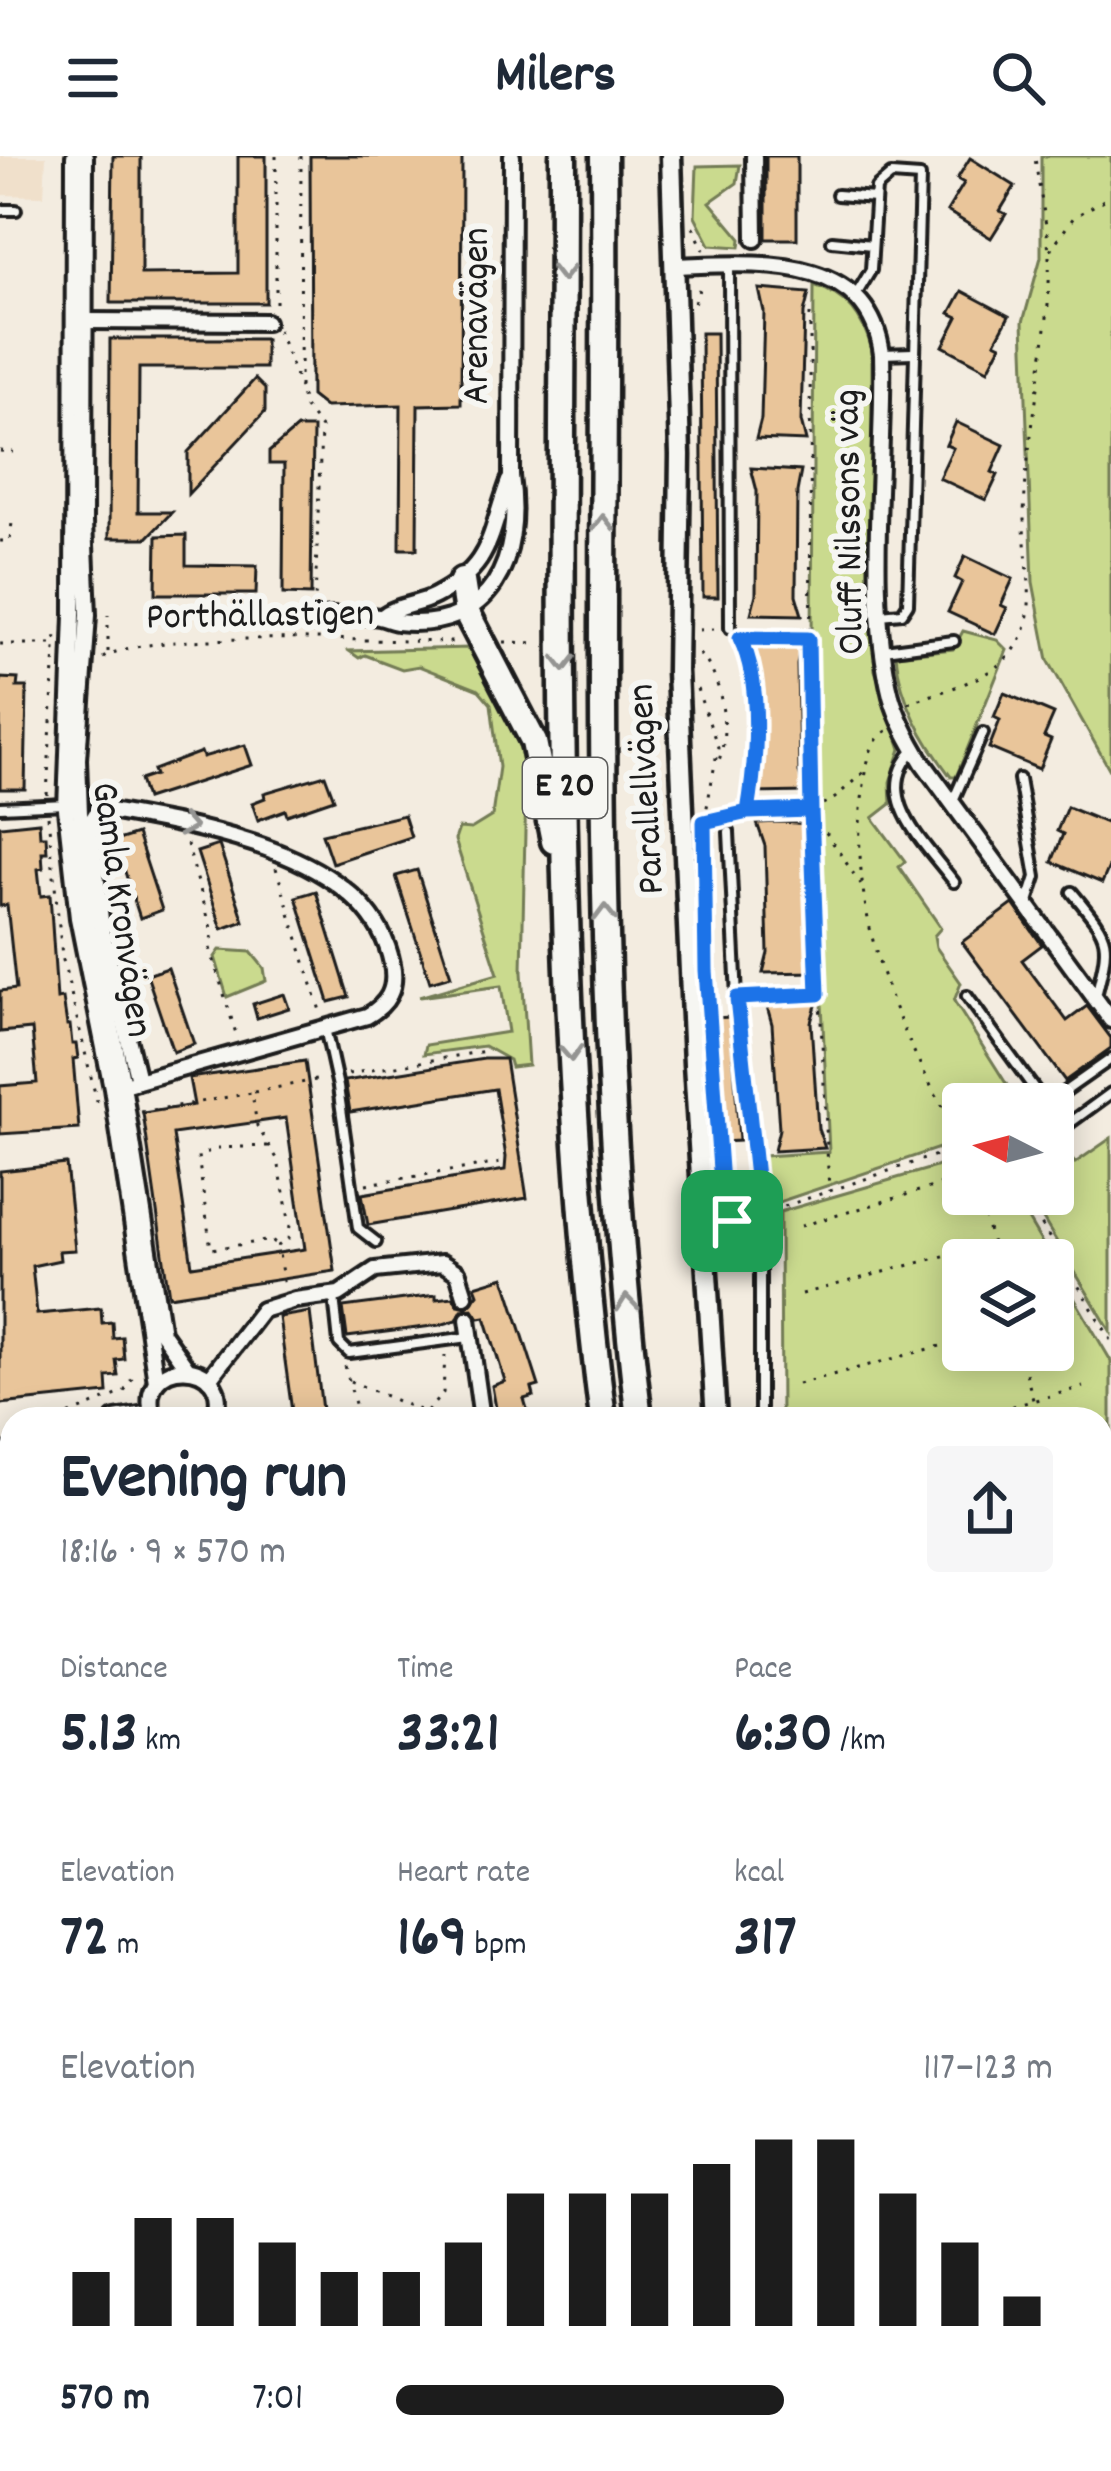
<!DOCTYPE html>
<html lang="en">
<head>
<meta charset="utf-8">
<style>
	body { margin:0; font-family:Dekko,sans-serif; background:#f6f6f7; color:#1f2937; height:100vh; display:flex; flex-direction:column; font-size:45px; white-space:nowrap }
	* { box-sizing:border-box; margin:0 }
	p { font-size:39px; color:#747a83 }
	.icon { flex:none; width:66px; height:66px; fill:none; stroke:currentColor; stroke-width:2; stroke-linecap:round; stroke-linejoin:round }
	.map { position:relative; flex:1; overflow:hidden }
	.panel { position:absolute; left:0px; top:1251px; width:1113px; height:1065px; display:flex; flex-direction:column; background:#fff; border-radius:36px 36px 0 0; box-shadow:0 6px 30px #0003 }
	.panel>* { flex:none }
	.needle { width:78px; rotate:276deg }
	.controls { position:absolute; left:942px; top:927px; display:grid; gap:24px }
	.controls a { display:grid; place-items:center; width:132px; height:132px; border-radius:12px; background:#fff; box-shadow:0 6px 30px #0003; font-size:60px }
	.pin { position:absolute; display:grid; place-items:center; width:102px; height:102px; color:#fff; margin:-51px; border-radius:24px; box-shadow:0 6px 18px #0006 }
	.round { display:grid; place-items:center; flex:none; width:126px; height:126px; border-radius:12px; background:#f6f6f7 }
	.headline { display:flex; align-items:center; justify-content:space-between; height:204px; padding:0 60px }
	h1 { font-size:66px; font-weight:800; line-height:90px }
	.metrics { display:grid; grid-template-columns:repeat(3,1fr); gap:18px; height:204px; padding:12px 60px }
	.metrics div { display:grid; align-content:center }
	.metrics b { font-size:60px; font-weight:800 }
	.metrics small { font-size:33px; font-weight:400 }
	.metrics p { font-size:33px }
	.chart { height:336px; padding:24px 60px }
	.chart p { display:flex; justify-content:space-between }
	.chart svg { width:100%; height:216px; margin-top:12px; stroke:#1c1c1c; stroke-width:6 }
	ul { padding:0 60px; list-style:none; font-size:39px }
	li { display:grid; grid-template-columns:192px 144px 1fr; align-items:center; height:90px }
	li i { height:30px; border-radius:15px; background:#1c1c1c }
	header { display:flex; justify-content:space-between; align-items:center; height:156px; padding:0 60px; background:#fff; font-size:54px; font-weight:800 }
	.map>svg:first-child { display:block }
</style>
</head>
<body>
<header><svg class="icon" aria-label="menu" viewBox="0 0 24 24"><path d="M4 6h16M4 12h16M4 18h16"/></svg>Milers<svg class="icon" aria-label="search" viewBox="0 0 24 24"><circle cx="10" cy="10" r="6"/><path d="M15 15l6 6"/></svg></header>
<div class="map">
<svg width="1111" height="2315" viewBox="0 0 1111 2315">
	<rect width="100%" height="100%" fill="#f3ece0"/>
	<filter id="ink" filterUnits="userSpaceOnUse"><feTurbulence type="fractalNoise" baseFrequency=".00833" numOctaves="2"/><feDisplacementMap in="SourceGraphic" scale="24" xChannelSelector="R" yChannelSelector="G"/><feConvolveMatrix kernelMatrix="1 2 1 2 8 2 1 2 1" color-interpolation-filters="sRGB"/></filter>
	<g filter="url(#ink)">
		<path fill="#f0e0cb" d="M0,0H46L44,40L0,39Z"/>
		<g fill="#cada8e" stroke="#737b55" stroke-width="3">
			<path d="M1041,0H1111V616L1048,504L1033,426L1023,166L1041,101Z"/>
			<path d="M740,9L737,27L710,46L741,83L740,91L710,89L695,60L697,10Z"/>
			<path d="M814,129C848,140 863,161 872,194V466L875,514L901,593L890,626L891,648L873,662L905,705L899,711L941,772L934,780L936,791L961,827L954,845L1019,948H963V984L767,1050L733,1057L725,1050V1028H741L742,1040H766L763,1000L829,996L815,698L812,487Z"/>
			<path d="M963,475L997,484L1007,494L956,621H951C924,585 900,545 896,499L953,493Z"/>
			<path d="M470,492L507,561L521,595L526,628L522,816L528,909L511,911L509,904L484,890L424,898L426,889L508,876L501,830L419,841L498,818L455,684L459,672L471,673L492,660L499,611L491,548L479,534L419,510L402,513L365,499L359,502L349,495Z"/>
			<path d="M220,794L251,796L264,812L266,825L227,841L215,801Z"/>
			<path d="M1053,981L1075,1007L1111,982V1176L1028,1038H1053Z"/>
			<path d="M963,1003V1038H1013L1052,1104H963V1194H1053V1106L1111,1205V1529L1101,1532V1263H781L780,1056Z"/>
			<path d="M12,1983V2250L0,2210V1990Z"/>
			<path d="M29,2304H170L173,2315H32Z"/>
		</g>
		<path fill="#87d7e1" stroke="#5c8c92" stroke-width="3" d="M0,1651L12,1668V1762L0,1745Z"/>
		<g fill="#e9c59a" stroke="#1c1c1c" stroke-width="3" fill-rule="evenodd">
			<path d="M113,0H141V118L238,117V0H266V147H111Z"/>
			<path d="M310,0H462L461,248L418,249L417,393H400L401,249L325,251L311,240Z"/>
			<rect x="766" y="0" width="31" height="83"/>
			<path d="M970,2L1015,30L1000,55L1006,58L991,82L947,55L964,27L957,23Z"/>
			<path d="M759,133L809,137L804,157L801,265L806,285L756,283L761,263L764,156Z"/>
			<path d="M962,135L1009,160L995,186L1001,189L988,214L943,190L958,161L950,157Z"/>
			<path d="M701,177H716L718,441H703Z"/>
			<path d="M110,183H265V212H139L138,356H172L147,382H109Z"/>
			<path d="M255,223L265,233V256L188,338V296Z"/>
			<path d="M956,266L1004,289L992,316L998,319L986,344L939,322L953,292L946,289Z"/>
			<path d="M297,272H313L311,439L283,438L284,308H269V296Z"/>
			<path d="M751,312L801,315L797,336L796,439L802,459L751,458L756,438L757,335Z"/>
			<path d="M186,379V409L257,410L256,438H156L157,380Z"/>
			<path d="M965,400L1013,423L1001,449L1007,452L995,478L948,456L962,426L955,422Z"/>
			<path d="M750,486L801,488L797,509L799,616L805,636L754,637L759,616L757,509Z"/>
			<path d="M0,522L18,523L17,531H27L25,633H0Z"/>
			<path d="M1004,537L1054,558L1044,581L1051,584L1039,613L989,592L1000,564L994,561Z"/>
			<path d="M245,589L252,609L146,643L140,624L155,619L153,614L201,596L203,601Z"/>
			<path d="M325,619L334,643L287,659L285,654L258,664L252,647L265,642L264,637Z"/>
			<path d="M1067,651L1111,669V706L1102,727L1052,706L1063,678L1057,675Z"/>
			<path d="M404,659L411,681L332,707L322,678Z"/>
			<path d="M39,666L40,680H46L47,696H42L43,712L38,713L41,740L50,739L57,843L63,842L67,869H70L72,888H76L78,902L73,903L79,973L0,978V930L37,927L32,873L0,876V835L16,833L7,749L0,750V670Z"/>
			<path d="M781,666L808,668L804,689L808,796L815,816L763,817L768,797L765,690L757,667Z"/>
			<path d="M137,678L162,754L140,762L115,685Z"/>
			<path d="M219,689L244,765L222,773L197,696Z"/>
			<path d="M417,714L451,820L430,826L396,720Z"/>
			<path d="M316,735L349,841L329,846L296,741Z"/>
			<path d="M1013,748L1042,789L1022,804L1067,865L1087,850L1111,882V892L1065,925L962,786Z"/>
			<path d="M168,812L194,888L173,896L147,819Z"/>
			<path d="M284,838L289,852L257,862L253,848Z"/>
			<path d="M817,846L811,866L818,973L825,992L774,995L779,973L772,868L766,847Z"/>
			<path d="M731,861L739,985L722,986L714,862Z"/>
			<path d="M484,903H505L527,1042L368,1069L362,1038L505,1014L506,1001L495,933L350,956L345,925Z"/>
			<path d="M305,905L335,1115L169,1140L143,957L194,949L189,922ZM286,962L305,1093L192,1110L173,978Z"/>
			<path d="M66,1008L75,1094L59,1095L60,1104L32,1110L37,1158L101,1152L102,1167L112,1166L113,1182L122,1181L124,1203L116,1204L118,1220L107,1221L108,1237L0,1248V1015Z"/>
			<path d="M504,1121L539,1230L532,1232L534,1240L524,1243L530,1263H498L492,1230L505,1225L485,1161L479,1162L473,1153L462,1154L457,1164L440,1169L347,1181L343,1151L436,1139V1143L453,1141L458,1149L467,1151L478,1138L475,1130Z"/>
			<path d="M310,1156L322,1254H316L317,1263H293L279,1161Z"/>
		</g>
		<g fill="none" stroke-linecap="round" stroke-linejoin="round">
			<defs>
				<g id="lane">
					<path d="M837,39L875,42"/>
					<path d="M0,54H16"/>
					<path d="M832,85L872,89"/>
					<path d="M729,110L730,472"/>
					<path d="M856,139L871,114L876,32L891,19L920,21L908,448L902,457L880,459"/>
					<path d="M882,198L913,197"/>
					<path d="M884,494L954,485"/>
					<path d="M915,593C870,639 925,687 954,726"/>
					<path d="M1019,623L1036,721L1027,749"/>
					<path d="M952,647L983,577"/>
					<path d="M0,651L66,648"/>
					<path d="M729,676L737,842L760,1059"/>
					<path d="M1072,736C1110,783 1111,780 1096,840"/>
					<path d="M967,840L1041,942L1054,943L1111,903"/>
					<path d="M325,872L338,931L358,1072L376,1086"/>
					<path d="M1063,972L1111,937"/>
					<path d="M704,1069L760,1059V1263"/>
					<path d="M334,1140L339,1187L349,1197L469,1181"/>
					<path d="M0,1585L12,1606"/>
					<path d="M1101,2268L1111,2256"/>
					<path d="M1041,2304H1063"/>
				</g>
				<g id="street">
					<path d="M74,0L73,459L66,653L78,762L112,932L156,1226"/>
					<path d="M85,0L84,366L88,459L78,603L81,685L90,764L123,929L162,1177L187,1212"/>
					<path d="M754,0L755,83"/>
					<path d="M673,110C753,108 868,94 882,198C885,306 865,437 891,540C898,565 910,586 923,607L1111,864"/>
					<path d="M84,165L266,166"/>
					<path d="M314,461C335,461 359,457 379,461C385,462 391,465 397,466C493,476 523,402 511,320L512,0"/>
					<path d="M382,461C397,449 418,449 435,440C493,410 488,381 509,325"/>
					<path d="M117,931L367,860C388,848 397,833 392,808C370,694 192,670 99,653L91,666L102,774L138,924"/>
					<path d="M468,1163L482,1263"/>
					<path d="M209,1223L262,1154L295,1144L339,1138L375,1114L442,1107L458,1117L465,1140"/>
					<path d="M115,1263L151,1257"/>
					<path d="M154,1263C130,1196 239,1198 214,1263"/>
					<path d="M0,1297L12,1294"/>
					<path d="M1101,1784L1111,1782"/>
					<path d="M0,2264L12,2303"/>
					<path d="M637,2304L641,2315"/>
				</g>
				<g id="secondary">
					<path d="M671,0L680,299L677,515L694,908L716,1263"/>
					<path d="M458,2304L462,2315"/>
					<path d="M948,2304L953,2315"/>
					<path d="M975,2304L984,2315"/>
					<path d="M1096,2315L1111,2298"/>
				</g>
				<g id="highway">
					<path d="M563,0C563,421 550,845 603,1263"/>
					<path d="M604,0C607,421 588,844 639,1263"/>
					<path d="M462,425L467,457L534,586L554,685"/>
					<path d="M815,2304L818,2315"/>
					<path d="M854,2304L857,2315"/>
				</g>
			</defs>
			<use href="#lane" stroke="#1c1c1c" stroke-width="16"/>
			<use href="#street" stroke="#1c1c1c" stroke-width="22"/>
			<use href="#secondary" stroke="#1c1c1c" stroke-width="27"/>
			<use href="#highway" stroke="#1c1c1c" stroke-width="33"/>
			<g stroke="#1c1c1c" stroke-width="3" stroke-dasharray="3 9" stroke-linecap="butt">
				<path d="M276,0V153"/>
				<path d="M301,0L300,234L305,252L321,272L315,448"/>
				<path d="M693,71L704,94"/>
				<path d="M1050,94L1074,61L1111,40"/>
				<path d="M694,147L701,128"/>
				<path d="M810,158L811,654L829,1035"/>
				<path d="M278,174L300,232"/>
				<path d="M0,295L13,296"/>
				<path d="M0,385H10L12,366"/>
				<path d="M699,474L715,473"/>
				<path d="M314,475V486"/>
				<path d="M739,481C764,523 756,609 748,656"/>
				<path d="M744,482L806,483"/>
				<path d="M504,486L538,487"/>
				<path d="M0,488H52"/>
				<path d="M108,496V459"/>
				<path d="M699,498C722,517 730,576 719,604"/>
				<path d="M103,502C145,472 391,486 456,486"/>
				<path d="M697,533L718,591L703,673"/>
				<path d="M908,547C942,535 991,524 1014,494C1041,458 1024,407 1024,367C1024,277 1052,191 1049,101C1048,67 1038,33 1035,0"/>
				<path d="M887,575C869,586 868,604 865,623C847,723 877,823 922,912C933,934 943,957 963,973"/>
				<path d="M47,639L56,475"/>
				<path d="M812,653L835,642L867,613"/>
				<path d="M48,660L62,800L97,946"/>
				<path d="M707,665L748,656L811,654L861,729"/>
				<path d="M187,688L213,779L210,792L237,881"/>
				<path d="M276,712L321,858"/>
				<path d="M748,842L816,839"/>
				<path d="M348,918L486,895"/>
				<path d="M254,936L321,923"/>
				<path d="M141,956L252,937L257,970L278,1004L290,1069L288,1083L278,1090L284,1132"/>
				<path d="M268,990L217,992L198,1000L211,1093L272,1084L278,1090"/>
				<path d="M719,1000L728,1050"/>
				<path d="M366,1028L501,1007"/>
				<path d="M979,1038L996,1104"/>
				<path d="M1023,1038L1111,1184"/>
				<path d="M773,1054L963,990"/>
				<path d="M801,1070L963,1022"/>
				<path d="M733,1077L746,1112"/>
				<path d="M802,1138L992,1087"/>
				<path d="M1020,1194L1038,1263"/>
				<path d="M345,1210L359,1263"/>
				<path d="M350,1225L426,1257L443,1237L445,1199"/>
				<path d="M798,1228L963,1184"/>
				<path d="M58,1263L124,1236L136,1216"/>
				<path d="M966,1263L1083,1231"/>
				<path d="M0,1275L12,1276"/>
				<path d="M1101,1348L1111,1349"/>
				<path d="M1101,1518L1111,1516"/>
				<path d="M1101,1541L1111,1538"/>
				<path d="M0,1636L12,1652"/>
				<path d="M0,1820L12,1831"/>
				<path d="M0,1964L12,1928"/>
				<path d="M0,1971L12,1967"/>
				<path d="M0,2137L12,2160"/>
				<path d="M0,2193L12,2190"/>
				<path d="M81,2304L85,2315"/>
				<path d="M259,2304L261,2315"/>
				<path d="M435,2304L439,2315"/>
				<path d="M718,2304L723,2315"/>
				<path d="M921,2304L924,2315"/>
			</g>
			<use href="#lane" stroke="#f6f6f2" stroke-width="8"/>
			<use href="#street" stroke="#f6f6f2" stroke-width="14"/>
			<use href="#secondary" stroke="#f6f6f2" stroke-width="18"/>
			<use href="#highway" stroke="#f6f6f2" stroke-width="24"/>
		</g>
		<defs><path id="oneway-chevron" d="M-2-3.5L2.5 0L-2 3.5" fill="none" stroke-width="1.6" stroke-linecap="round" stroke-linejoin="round" transform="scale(3)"/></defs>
		<g stroke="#949492">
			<use href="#oneway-chevron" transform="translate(563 117) rotate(90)"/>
			<use href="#oneway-chevron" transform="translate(603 367) rotate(-90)"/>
			<use href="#oneway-chevron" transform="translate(564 507) rotate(90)"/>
			<use href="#oneway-chevron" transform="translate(188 670) rotate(11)"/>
			<use href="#oneway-chevron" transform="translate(605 757) rotate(-91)"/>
			<use href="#oneway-chevron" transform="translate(571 897) rotate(87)"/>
			<use href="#oneway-chevron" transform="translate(627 1147) rotate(-96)"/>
		</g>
	</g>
	<g fill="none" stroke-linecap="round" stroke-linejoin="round" filter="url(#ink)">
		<defs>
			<path id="route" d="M732,1065L721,1028L706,814L704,666L748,656L811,654L808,483L740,482C763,527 756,607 748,656L811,654L818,838L737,842L760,1059L732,1065"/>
		</defs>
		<use href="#route" stroke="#fff" stroke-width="24"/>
		<use href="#route" stroke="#1a73e8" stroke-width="15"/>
	</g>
	<g text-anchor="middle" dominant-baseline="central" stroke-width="12" stroke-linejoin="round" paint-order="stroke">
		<rect fill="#f6f6f2" stroke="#5d5d5c" stroke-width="3" x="523" y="602" width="84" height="60" rx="9"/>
		<g font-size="36" font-weight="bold" fill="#1c1c1c">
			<text x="565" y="632">E 20</text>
		</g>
		<g font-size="39" fill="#1c1c1c" stroke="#f6f6f2">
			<text transform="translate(479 160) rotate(-90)">Arenavägen</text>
			<text transform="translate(852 366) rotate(-91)">Oluff Nilssons väg</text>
			<text transform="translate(260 462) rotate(-1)">Porthällastigen</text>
			<text transform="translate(649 633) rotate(-93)">Parallellvägen</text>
			<text transform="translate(119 754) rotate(82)">Gamla Kronvägen</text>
		</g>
	</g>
</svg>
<div class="controls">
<a><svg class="needle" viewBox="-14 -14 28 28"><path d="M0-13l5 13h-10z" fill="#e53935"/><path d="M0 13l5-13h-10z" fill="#747a83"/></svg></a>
<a><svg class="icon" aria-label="layers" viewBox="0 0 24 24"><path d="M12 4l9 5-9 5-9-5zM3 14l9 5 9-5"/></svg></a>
</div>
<div class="pin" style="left:732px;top:1065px;background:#1e9e55"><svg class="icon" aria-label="arrive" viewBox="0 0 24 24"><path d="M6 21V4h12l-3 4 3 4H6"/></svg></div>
<section class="panel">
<div class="headline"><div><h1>Evening run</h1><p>18:16 · 9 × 570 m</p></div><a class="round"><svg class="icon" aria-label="share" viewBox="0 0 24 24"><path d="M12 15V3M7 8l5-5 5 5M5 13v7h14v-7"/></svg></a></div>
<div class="metrics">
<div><p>Distance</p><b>5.13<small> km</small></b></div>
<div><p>Time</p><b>33:21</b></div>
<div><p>Pace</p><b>6:30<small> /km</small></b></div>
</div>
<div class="metrics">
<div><p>Elevation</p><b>72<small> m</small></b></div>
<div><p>Heart rate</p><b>169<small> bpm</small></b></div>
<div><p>kcal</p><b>317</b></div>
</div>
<div class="chart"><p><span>Elevation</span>117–123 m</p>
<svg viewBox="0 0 160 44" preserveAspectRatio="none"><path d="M5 44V33M15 44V22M25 44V22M35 44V27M45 44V33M55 44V33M65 44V27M75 44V17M85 44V17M95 44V17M105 44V11M115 44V6M125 44V6M135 44V17M145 44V27M155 44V38"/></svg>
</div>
<ul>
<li><b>570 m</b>7:01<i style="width:59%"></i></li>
</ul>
</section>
</div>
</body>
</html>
